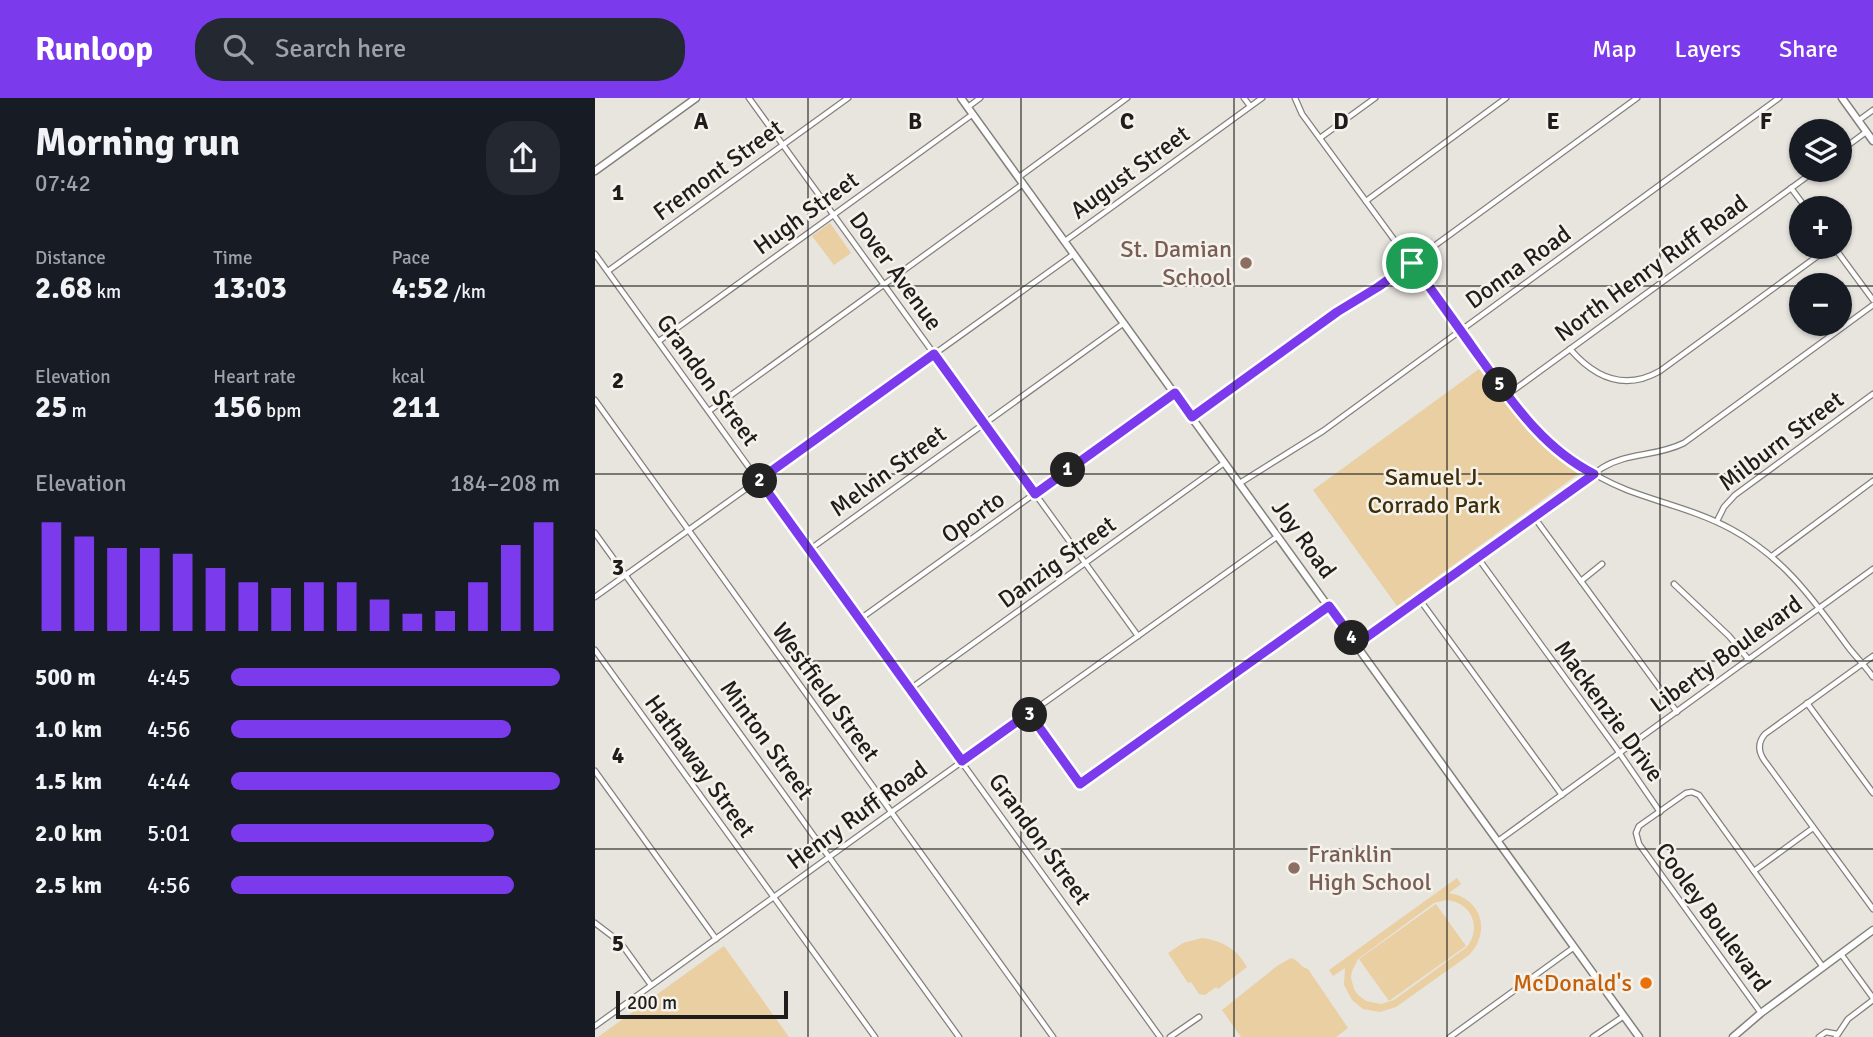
<!DOCTYPE html>
<html lang="en">
<head>
<meta charset="utf-8">
<style>
	body { margin:0; font-family:Signika,sans-serif; background:#242831; color:#f1f3f6; height:100vh; display:flex; flex-direction:column; font-size:26px; white-space:nowrap }
	* { box-sizing:border-box; margin:0 }
	p { font-size:23px; color:#9ea1a6 }
	.icon { flex:none; width:38px; height:38px; fill:none; stroke:currentColor; stroke-width:2; stroke-linecap:round; stroke-linejoin:round }
	.map { position:relative; flex:1; overflow:hidden }
	.panel { display:flex; flex-direction:column; background:#171b24; width:595px }
	.panel>* { flex:none }
	.fabs { position:absolute; left:1194px; top:21px; display:grid; gap:14px }
	.fabs a { display:grid; place-items:center; width:63px; height:63px; border-radius:50%; background:#171b24; box-shadow:0 2px 5px #0004; font-size:35px }
	.scale { position:absolute; left:21px; bottom:18px; width:172px; box-sizing:border-box; padding-left:7px; border:4px solid #1e1d1b; border-top:0; font-size:19px; line-height:24px; white-space:nowrap; color:#1e1d1b; -webkit-text-stroke:5px #f5f2ec; paint-order:stroke }
	.pin { position:absolute; display:grid; place-items:center; width:60px; height:60px; color:#fff; margin:-30px; border:4px solid #fff; border-radius:50%; box-shadow:0 2px 7px #0007 }
	.km { position:absolute; width:35px; height:35px; margin:-18px; border-radius:50%; background:#222; color:#fff; font-size:19px; line-height:35px; text-align:center }
	.round { display:grid; place-items:center; flex:none; width:74px; height:74px; border-radius:28px; background:#242831 }
	.headline { display:flex; align-items:center; justify-content:space-between; height:119px; padding:0 35px }
	h1 { font-size:38px; font-weight:700; line-height:52px }
	.metrics { display:grid; grid-template-columns:repeat(3,1fr); gap:10px; height:119px; padding:7px 35px }
	.metrics div { display:grid; align-content:center }
	.metrics b { font-size:30px; font-weight:700 }
	.metrics small { font-size:19px; font-weight:400 }
	.metrics p { font-size:19px }
	.chart { height:196px; padding:14px 35px }
	.chart p { display:flex; justify-content:space-between }
	.chart svg { width:100%; height:126px; margin-top:7px; stroke:#7c3aed; stroke-width:6 }
	ul { padding:0 35px; list-style:none; font-size:23px }
	li { display:grid; grid-template-columns:112px 84px 1fr; align-items:center; height:52px }
	li i { height:18px; border-radius:9px; background:#7c3aed }
	header { display:flex; align-items:center; gap:42px; box-sizing:border-box; height:98px; padding:0 35px; background:#7c3aed; color:#fff }
	header strong { font-size:33px }
	nav { display:flex; gap:38px; margin-inline-start:auto; font-size:24px }
	.search { width:490px; height:63px; background:#242831; display:flex; align-items:center; gap:18px; box-sizing:border-box; padding:0 24px; border-radius:28px; color:#9ea1a6; font-size:26px }
	main { display:flex; flex:1; min-height:0 }
	.map>svg:first-child { display:block }
</style>
</head>
<body>
<header>
<strong>Runloop</strong>
<div class="search"><svg class="icon" aria-label="search" viewBox="0 0 24 24"><circle cx="10" cy="10" r="6"/><path d="M15 15l6 6"/></svg>Search here</div>
<nav><a>Map</a><a>Layers</a><a>Share</a></nav>
</header>
<main>
<section class="panel">
<div class="headline"><div><h1>Morning run</h1><p>07:42</p></div><a class="round"><svg class="icon" aria-label="share" viewBox="0 0 24 24"><path d="M12 15V3M7 8l5-5 5 5M5 13v7h14v-7"/></svg></a></div>
<div class="metrics">
<div><p>Distance</p><b>2.68<small> km</small></b></div>
<div><p>Time</p><b>13:03</b></div>
<div><p>Pace</p><b>4:52<small> /km</small></b></div>
</div>
<div class="metrics">
<div><p>Elevation</p><b>25<small> m</small></b></div>
<div><p>Heart rate</p><b>156<small> bpm</small></b></div>
<div><p>kcal</p><b>211</b></div>
</div>
<div class="chart"><p><span>Elevation</span>184–208 m</p>
<svg viewBox="0 0 160 44" preserveAspectRatio="none"><path d="M5 44V6M15 44V11M25 44V15M35 44V15M45 44V17M55 44V22M65 44V27M75 44V29M85 44V27M95 44V27M105 44V33M115 44V38M125 44V37M135 44V27M145 44V14M155 44V6"/></svg>
</div>
<ul>
<li><b>500 m</b>4:45<i style="width:100%"></i></li>
<li><b>1.0 km</b>4:56<i style="width:85%"></i></li>
<li><b>1.5 km</b>4:44<i style="width:100%"></i></li>
<li><b>2.0 km</b>5:01<i style="width:80%"></i></li>
<li><b>2.5 km</b>4:56<i style="width:86%"></i></li>
</ul>
</section>
<div class="map">
<svg width="1278" height="939" viewBox="0 0 1278 939">
	<rect width="100%" height="100%" fill="#e8e5df"/>
	<g fill="#e9cfa1" fill-rule="evenodd">
		<path d="M235,125L256,155L239,167L217,138Z"/>
		<path d="M884,271C913,311 942,348 983,376L802,508L718,392Z"/>
		<path d="M862,780L866,786L854,795C886,800 897,833 874,857L801,909L785,914L768,911L757,902L749,887L750,870L738,878L734,872ZM851,802C877,804 887,830 872,849L799,902L786,906L771,903L763,897L759,891L756,880L757,873L763,861L839,805Z"/>
		<path d="M841,806L871,848L794,903L764,861Z"/>
		<path d="M607,840C628,843 642,851 652,869L623,891L621,889L610,897L604,896L596,884L593,885L573,855L588,845Z"/>
		<path d="M129,848L194,939H3Z"/>
		<path d="M696,860C704,862 705,869 713,871L753,930L741,939H646L627,912L682,868Z"/>
	</g>
	<g fill="none" stroke-linecap="round" stroke-linejoin="round">
		<defs>
			<g id="minor">
				<path d="M154,0L543,538"/>
				<path d="M649,0L655,8"/>
				<path d="M700,0L707,16L935,327C965,354 994,377 1032,392C1066,405 1103,413 1136,431C1190,460 1219,503 1254,550C1262,560 1271,569 1278,579"/>
				<path d="M373,9L385,0"/>
				<path d="M1263,23L1278,12"/>
				<path d="M725,40L780,0"/>
				<path d="M1244,54L1271,34"/>
				<path d="M424,79L532,0"/>
				<path d="M1196,90L1211,110"/>
				<path d="M771,103L911,0"/>
				<path d="M470,143L667,0"/>
				<path d="M1239,149L1278,202"/>
				<path d="M0,156L565,939"/>
				<path d="M13,173L253,0"/>
				<path d="M64,243L378,16"/>
				<path d="M975,251C1000,280 1030,293 1065,273L1235,149"/>
				<path d="M912,297L1221,72"/>
				<path d="M0,302L458,939"/>
				<path d="M114,313L428,86"/>
				<path d="M597,319L742,214L783,189L1042,0"/>
				<path d="M645,385L728,333L1184,0"/>
				<path d="M939,419L1082,614"/>
				<path d="M1122,423L1129,409L1140,397L1278,296"/>
				<path d="M0,435L364,939"/>
				<path d="M214,452L529,225"/>
				<path d="M1177,458L1278,383"/>
				<path d="M883,460L1021,650L1065,714"/>
				<path d="M986,483L1007,466"/>
				<path d="M1079,486L1134,538L1154,562"/>
				<path d="M0,499L479,156"/>
				<path d="M825,502L967,697"/>
				<path d="M265,521L580,295"/>
				<path d="M762,546L1007,370C1033,354 1061,359 1089,345L1278,207"/>
				<path d="M0,552L280,939"/>
				<path d="M1278,558L1170,636C1163,644 1163,653 1169,662L1278,811"/>
				<path d="M315,591L629,365"/>
				<path d="M1212,605L1278,695"/>
				<path d="M434,615L485,686L734,508"/>
				<path d="M0,673L121,841"/>
				<path d="M903,743L1278,471"/>
				<path d="M1159,773L1218,730"/>
				<path d="M0,825L25,844L56,887"/>
				<path d="M1246,856L1278,900"/>
				<path d="M1166,915L1044,746L1041,735L1044,728L1091,695L1097,694L1104,697L1228,869"/>
				<path d="M0,928L302,710L683,438"/>
				<path d="M575,939L604,919"/>
				<path d="M855,939L978,850"/>
				<path d="M998,939L1029,918"/>
				<path d="M1224,939L1231,934L1242,936"/>
				<path d="M1241,939L1253,921L1278,902"/>
			</g>
			<g id="tertiary">
				<path d="M366,0L1044,939"/>
				<path d="M1247,0L1278,43"/>
			</g>
			<g id="secondary">
				<path d="M0,73L101,0"/>
				<path d="M1138,939L1166,915L1278,832"/>
			</g>
		</defs>
		<use href="#minor" stroke="#84817c" stroke-width="7"/>
		<use href="#tertiary" stroke="#84817c" stroke-width="9"/>
		<use href="#secondary" stroke="#84817c" stroke-width="9"/>
		<use href="#minor" stroke="#fff" stroke-width="4.5"/>
		<use href="#tertiary" stroke="#fff" stroke-width="6"/>
		<use href="#secondary" stroke="#fff" stroke-width="6"/>
	</g>
	<g fill="none" stroke-linecap="round" stroke-linejoin="round">
		<defs>
			<path id="route" d="M817,165C839,195 861,226 883,257C916,302 947,350 999,376L762,546L734,508L485,686L434,615L367,663L164,382L339,256L440,396L580,295L597,319L742,214L783,189Z"/>
		</defs>
		<use href="#route" stroke="#fff" stroke-width="14"/>
		<use href="#route" stroke="#7c3aed" stroke-width="9"/>
	</g>
	<path fill="none" stroke="#1e1d1b" stroke-width="2" stroke-opacity="0.55" d="M213,0V939M426,0V939M639,0V939M852,0V939M1065,0V939M0,188H1206M1244,188H1278M0,376H1278M0,563H1278M0,751H1278"/>
	<g fill="#8d6e63" stroke="#f5f2ec" stroke-width="2.5">
		<circle cx="651" cy="165" r="7"/>
		<circle cx="699" cy="770" r="7"/>
	</g>
	<circle fill="#e8710a" stroke="#f5f2ec" stroke-width="2.5" cx="1051" cy="885" r="7"/>
	<g text-anchor="middle" dominant-baseline="central" stroke-width="5" stroke-linejoin="round" paint-order="stroke">
		<g font-size="24" fill="#1e1d1b" stroke="#f5f2ec">
			<text transform="translate(123 72) rotate(-36)">Fremont Street</text>
			<text transform="translate(535 74) rotate(-36)">August Street</text>
			<text transform="translate(211 115) rotate(-36)">Hugh Street</text>
			<text transform="translate(923 169) rotate(-36)">Donna Road</text>
			<text transform="translate(1056 170) rotate(-36)">North Henry Ruff Road</text>
			<text transform="translate(301 173) rotate(54)">Dover Avenue</text>
			<text transform="translate(113 282) rotate(54)">Grandon Street</text>
			<text transform="translate(1186 343) rotate(-37)">Milburn Street</text>
			<text transform="translate(293 373) rotate(-36)">Melvin Street</text>
			<text transform="translate(378 419) rotate(-36)">Oporto</text>
			<text transform="translate(709 441) rotate(54)">Joy Road</text>
			<text transform="translate(462 464) rotate(-36)">Danzig Street</text>
			<text transform="translate(1131 556) rotate(-36)">Liberty Boulevard</text>
			<text transform="translate(231 594) rotate(54)">Westfield Street</text>
			<text transform="translate(1014 613) rotate(54)">Mackenzie Drive</text>
			<text transform="translate(172 642) rotate(54)">Minton Street</text>
			<text transform="translate(105 668) rotate(54)">Hathaway Street</text>
			<text transform="translate(262 717) rotate(-36)">Henry Ruff Road</text>
			<text transform="translate(445 741) rotate(54)">Grandon Street</text>
			<text transform="translate(1118 819) rotate(54)">Cooley Boulevard</text>
		</g>
		<g font-size="24" fill="#785e54" stroke="#f5f2ec" text-anchor="end">
			<text x="637" y="151">St. Damian<tspan x="637" dy="28">School</tspan></text>
			<text x="713" y="756" text-anchor="start">Franklin<tspan x="713" dy="28">High School</tspan></text>
		</g>
		<g font-size="24" fill="#3d2d09" stroke="#f5f2ec">
			<text x="839" y="379">Samuel J.<tspan x="839" dy="28">Corrado Park</tspan></text>
		</g>
		<g font-size="24" fill="#c56008" stroke="#f5f2ec" text-anchor="end">
			<text x="1037" y="885">McDonald's</text>
		</g>
	</g>
	<g font-size="23" text-anchor="middle" font-weight="bold" fill="#1e1d1b" stroke="#f5f2ec" stroke-width="5" stroke-linejoin="round" paint-order="stroke">
		<text x="106" y="31">A</text>
		<text x="320" y="31">B</text>
		<text x="532" y="31">C</text>
		<text x="746" y="31">D</text>
		<text x="958" y="31">E</text>
		<text x="1171" y="31">F</text>
		<text x="23" y="102">1</text>
		<text x="23" y="290">2</text>
		<text x="23" y="477">3</text>
		<text x="23" y="665">4</text>
		<text x="23" y="853">5</text>
	</g>
</svg>
<div class="fabs">
<a><svg class="icon" aria-label="layers" viewBox="0 0 24 24"><path d="M12 4l9 5-9 5-9-5zM3 14l9 5 9-5"/></svg></a>
<a>+</a>
<a>−</a>
</div>
<div class="scale">200 m</div>
<div class="pin" style="left:817px;top:165px;background:#1e9e55"><svg class="icon" aria-label="arrive" viewBox="0 0 24 24"><path d="M6 21V4h12l-3 4 3 4H6"/></svg></div>
<b class="km" style="left:473px;top:372px">1</b>
<b class="km" style="left:165px;top:383px">2</b>
<b class="km" style="left:435px;top:617px">3</b>
<b class="km" style="left:757px;top:540px">4</b>
<b class="km" style="left:905px;top:287px">5</b>
</div>
</main>
</body>
</html>
